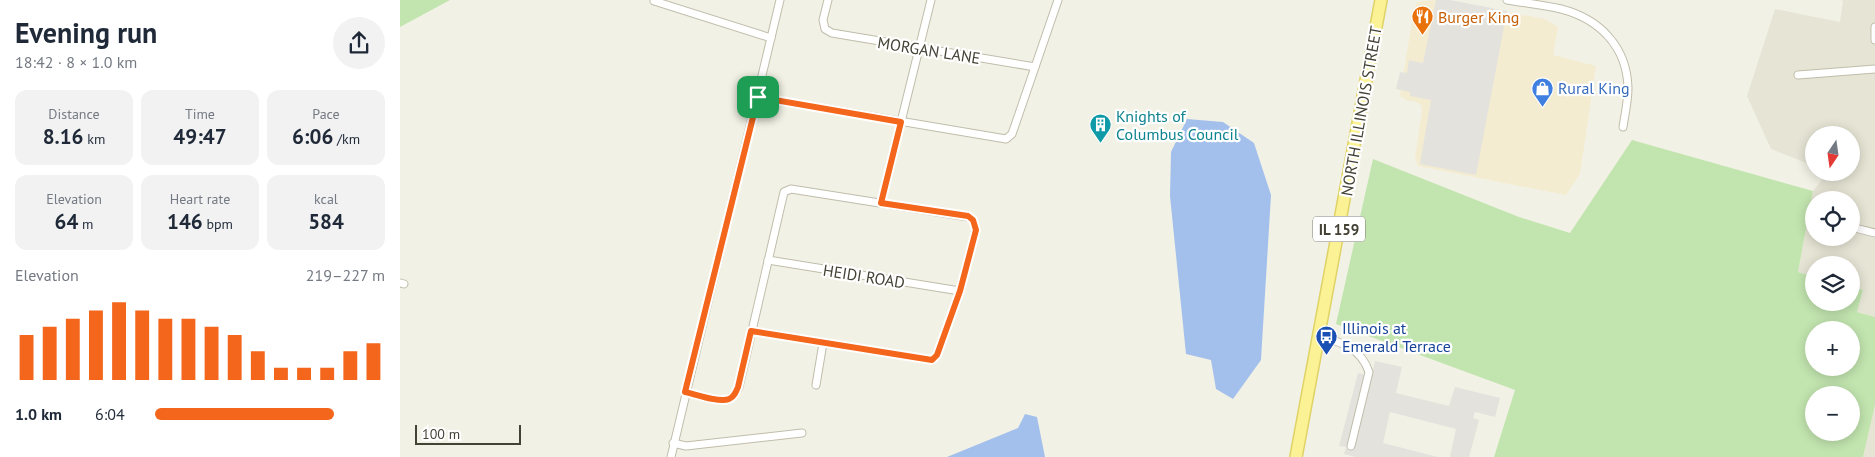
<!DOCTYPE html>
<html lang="en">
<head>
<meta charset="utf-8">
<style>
	body { margin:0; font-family:"PT Sans",sans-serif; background:#f2f2f3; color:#1f2937; height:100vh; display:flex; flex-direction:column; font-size:19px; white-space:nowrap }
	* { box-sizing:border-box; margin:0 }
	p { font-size:16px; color:#747a83 }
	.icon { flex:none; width:28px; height:28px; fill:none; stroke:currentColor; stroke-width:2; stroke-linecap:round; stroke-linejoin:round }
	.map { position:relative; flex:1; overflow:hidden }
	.panel { display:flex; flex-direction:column; background:#fff; width:400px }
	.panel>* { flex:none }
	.needle { width:32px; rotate:193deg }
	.controls { position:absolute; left:1405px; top:126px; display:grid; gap:10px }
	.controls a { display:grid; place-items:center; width:55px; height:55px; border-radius:50%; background:#fff; box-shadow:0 2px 12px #0003; font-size:25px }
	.scale { position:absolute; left:15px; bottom:12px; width:106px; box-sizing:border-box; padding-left:5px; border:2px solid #444135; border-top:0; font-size:14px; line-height:18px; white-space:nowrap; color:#444135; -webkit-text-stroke:4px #fff; paint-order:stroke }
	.pin { position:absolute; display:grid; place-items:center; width:42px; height:42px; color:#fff; margin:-21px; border-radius:10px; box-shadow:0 2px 8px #0006 }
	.round { display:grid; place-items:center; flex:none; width:52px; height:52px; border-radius:26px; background:#f2f2f3 }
	.head { display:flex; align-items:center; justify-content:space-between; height:85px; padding:0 15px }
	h1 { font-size:28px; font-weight:700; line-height:38px }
	.figures { display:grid; grid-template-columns:repeat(3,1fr); gap:8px; height:85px; padding:5px 15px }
	.figures div { display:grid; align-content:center; border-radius:12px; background:#f2f2f3; text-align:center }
	.figures b { font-size:21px; font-weight:700 }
	.figures small { font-size:14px; font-weight:400 }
	.figures p { font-size:14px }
	.chart { height:140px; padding:10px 15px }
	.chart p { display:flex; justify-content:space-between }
	.chart svg { width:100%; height:90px; margin-top:5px; stroke:#f3661c; stroke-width:6 }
	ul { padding:0 15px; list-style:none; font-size:16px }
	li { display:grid; grid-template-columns:80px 60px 1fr; align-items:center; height:38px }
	li i { height:12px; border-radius:6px; background:#f3661c }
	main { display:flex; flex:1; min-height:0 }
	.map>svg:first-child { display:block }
</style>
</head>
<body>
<main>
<section class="panel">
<div class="head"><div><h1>Evening run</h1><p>18:42 · 8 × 1.0 km</p></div><a class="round"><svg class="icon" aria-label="share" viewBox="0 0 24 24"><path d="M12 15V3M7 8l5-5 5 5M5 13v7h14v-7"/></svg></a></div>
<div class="figures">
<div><p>Distance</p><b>8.16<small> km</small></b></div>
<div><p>Time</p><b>49:47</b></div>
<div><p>Pace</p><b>6:06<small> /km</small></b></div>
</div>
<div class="figures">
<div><p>Elevation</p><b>64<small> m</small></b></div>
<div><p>Heart rate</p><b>146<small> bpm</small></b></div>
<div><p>kcal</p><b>584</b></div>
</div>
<div class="chart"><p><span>Elevation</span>219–227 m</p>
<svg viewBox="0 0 160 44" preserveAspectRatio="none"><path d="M5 44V22M15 44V18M25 44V14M35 44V10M45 44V6M55 44V10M65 44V14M75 44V14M85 44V18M95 44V22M105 44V30M115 44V38M125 44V38M135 44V38M145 44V30M155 44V26"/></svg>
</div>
<ul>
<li><b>1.0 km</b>6:04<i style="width:78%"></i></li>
</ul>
</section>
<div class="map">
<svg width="1475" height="457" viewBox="0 0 1475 457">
	<rect width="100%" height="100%" fill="#f2f1e5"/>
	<g fill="#e6e4d4" fill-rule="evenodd">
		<path d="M1441,0H1475V317L1457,312L1463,291L1451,287V265H1414V277L1398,272L1413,191L1427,173L1451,172V135H1414V166L1371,149L1347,96L1375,9L1440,22L1443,1ZM1414,200H1451V238H1414Z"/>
		<path d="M1475,405V457H1463Z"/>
	</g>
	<path fill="#f4ecd1" d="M1035,0L1145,19L1158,27L1153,55L1196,66L1180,174L1166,195L1018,166L1015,158L1022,111L1021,105L1014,101H1008L1000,96L1001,87L1014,10L1017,3L1022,1Z"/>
	<g fill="#c2e5af" fill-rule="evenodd">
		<path d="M0,0H50L0,27Z"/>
		<path d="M1232,140L1413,191L1398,272L1414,277V302H1451V287L1463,290L1457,312L1475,317V405L1463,457H1094L1115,390L936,324L973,159L1119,217L1170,233ZM1414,330H1451V368H1414ZM1414,395H1451V432H1414Z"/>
	</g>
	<g fill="#e3e2dd">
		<path d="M1036,0H1050L1107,11L1076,175L1020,164L1031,100L1010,96V92L996,89L1000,72L1007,73L1009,60L1023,63Z"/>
		<path d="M975,361L1002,367L996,393L1049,406L1055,387L1100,398L1095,417L1075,412L1073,418L1079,420L1069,457H1050L1056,429L990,412L983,443L1038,457H955L944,454L946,447L939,446L958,373L972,376Z"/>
	</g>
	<g fill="#a3c0ed">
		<path d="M787,119L823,122L854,143L871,195L861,360L833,399L816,389L811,360L786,354L770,196L771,152Z"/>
		<path d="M625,414L637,417L645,457H547L618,428Z"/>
	</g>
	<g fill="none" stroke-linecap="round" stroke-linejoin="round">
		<defs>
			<g id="minor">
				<path d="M428,0L423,20L425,29L432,33L635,67"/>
				<path d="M1107,0C1125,3 1144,5 1161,9C1200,19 1227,47 1228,88C1228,101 1225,114 1223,127"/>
				<path d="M254,1L371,38"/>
				<path d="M1475,27V40"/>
				<path d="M1398,75L1475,69"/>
				<path d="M357,97L606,139L612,134L658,0"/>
				<path d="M481,203L531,0"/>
				<path d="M1451,227L1475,233"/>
				<path d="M368,260L560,291"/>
				<path d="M0,283L4,284"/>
				<path d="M919,336C941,342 961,348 969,372L951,446"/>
				<path d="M416,385L423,343"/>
				<path d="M285,392C295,394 319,403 328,399C334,397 336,392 339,387L384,192L391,189L568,217L573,220L576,229L560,291L537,355L532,360L351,331"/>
				<path d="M273,443L286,446L402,433"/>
				<path d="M271,457L380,0"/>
			</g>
			<path id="primary" d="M896,457L981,0"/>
		</defs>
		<use href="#minor" stroke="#c0bdab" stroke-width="9"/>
		<use href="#primary" stroke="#dfd366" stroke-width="14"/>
		<use href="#minor" stroke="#fff" stroke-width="7"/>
		<use href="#primary" stroke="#fbf296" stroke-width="11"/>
	</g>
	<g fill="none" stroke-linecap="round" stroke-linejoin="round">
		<defs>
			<path id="route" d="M358,97L501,122L481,203L568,216L573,220L576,230L560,291L537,355L532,360L351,331L338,387C336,392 334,397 329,399C319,403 295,394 285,392Z"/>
		</defs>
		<use href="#route" stroke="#fff" stroke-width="10"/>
		<use href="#route" stroke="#f3661c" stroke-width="6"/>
	</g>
	<defs>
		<symbol id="restaurant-pin" viewBox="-11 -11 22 30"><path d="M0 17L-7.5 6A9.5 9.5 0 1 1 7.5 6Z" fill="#e8710a" stroke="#fff"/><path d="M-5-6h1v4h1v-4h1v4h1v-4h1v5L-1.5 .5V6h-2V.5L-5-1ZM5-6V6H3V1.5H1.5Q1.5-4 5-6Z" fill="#fff"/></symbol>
		<symbol id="shop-pin" viewBox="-11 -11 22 30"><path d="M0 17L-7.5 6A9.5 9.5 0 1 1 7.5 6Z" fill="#3f7fe0" stroke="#fff"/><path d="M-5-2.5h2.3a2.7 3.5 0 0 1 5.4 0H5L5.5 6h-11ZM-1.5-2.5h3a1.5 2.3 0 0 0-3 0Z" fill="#fff"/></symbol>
		<symbol id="building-pin" viewBox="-11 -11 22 30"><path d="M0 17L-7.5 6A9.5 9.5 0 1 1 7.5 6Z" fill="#0f9aa8" stroke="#fff"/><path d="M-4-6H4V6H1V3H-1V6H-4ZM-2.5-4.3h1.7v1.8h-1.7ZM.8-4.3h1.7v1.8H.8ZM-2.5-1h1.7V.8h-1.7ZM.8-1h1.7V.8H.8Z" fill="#fff"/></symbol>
		<symbol id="bus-pin" viewBox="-11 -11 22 30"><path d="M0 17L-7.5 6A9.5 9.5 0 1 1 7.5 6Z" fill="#1a4fb4" stroke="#fff"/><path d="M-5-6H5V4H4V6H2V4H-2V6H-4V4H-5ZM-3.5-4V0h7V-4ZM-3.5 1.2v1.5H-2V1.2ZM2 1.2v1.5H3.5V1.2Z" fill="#fff"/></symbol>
	</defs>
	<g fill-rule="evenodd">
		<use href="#restaurant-pin" x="1010" y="4" width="25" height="34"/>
		<use href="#shop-pin" x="1130" y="76" width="25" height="34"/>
		<use href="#building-pin" x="688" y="112" width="25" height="34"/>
		<use href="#bus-pin" x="914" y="324" width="25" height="34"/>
	</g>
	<g text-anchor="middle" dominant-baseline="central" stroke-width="4.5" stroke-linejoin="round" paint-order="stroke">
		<rect fill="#fff" stroke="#7c7a72" stroke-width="1" x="913" y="216.5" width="52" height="25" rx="4"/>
		<g font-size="15" font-weight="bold" fill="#444135">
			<text x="939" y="229">IL 159</text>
		</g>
		<g font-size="16" fill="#c56008" stroke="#fff" text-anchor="start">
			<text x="1038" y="17">Burger King</text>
		</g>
		<g font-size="16" fill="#444135" stroke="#fff">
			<text transform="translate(529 50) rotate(9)">MORGAN LANE</text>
			<text transform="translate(961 111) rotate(-80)">NORTH ILLINOIS STREET</text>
			<text transform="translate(464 276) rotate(9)">HEIDI ROAD</text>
		</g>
		<g font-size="16" fill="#366cbe" stroke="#fff" text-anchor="start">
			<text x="1158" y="88">Rural King</text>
		</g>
		<g font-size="16" fill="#0d838f" stroke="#fff" text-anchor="start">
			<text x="716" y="116">Knights of<tspan x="716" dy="18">Columbus Council</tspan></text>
		</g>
		<g font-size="16" fill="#164399" stroke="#fff" text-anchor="start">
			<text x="942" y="328">Illinois at<tspan x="942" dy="18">Emerald Terrace</tspan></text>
		</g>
	</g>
</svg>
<div class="controls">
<a><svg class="needle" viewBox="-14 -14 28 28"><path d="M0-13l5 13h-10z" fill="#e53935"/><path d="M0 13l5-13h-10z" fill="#747a83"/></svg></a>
<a><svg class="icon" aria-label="locate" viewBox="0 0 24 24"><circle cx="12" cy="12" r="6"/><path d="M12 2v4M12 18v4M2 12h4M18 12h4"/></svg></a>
<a><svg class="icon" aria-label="layers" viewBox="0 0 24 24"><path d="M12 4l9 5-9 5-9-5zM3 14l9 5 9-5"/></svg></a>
<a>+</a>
<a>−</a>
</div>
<div class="scale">100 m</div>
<div class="pin" style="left:358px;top:97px;background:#1e9e55"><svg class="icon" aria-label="arrive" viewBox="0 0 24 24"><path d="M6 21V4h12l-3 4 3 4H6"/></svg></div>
</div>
</main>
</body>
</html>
